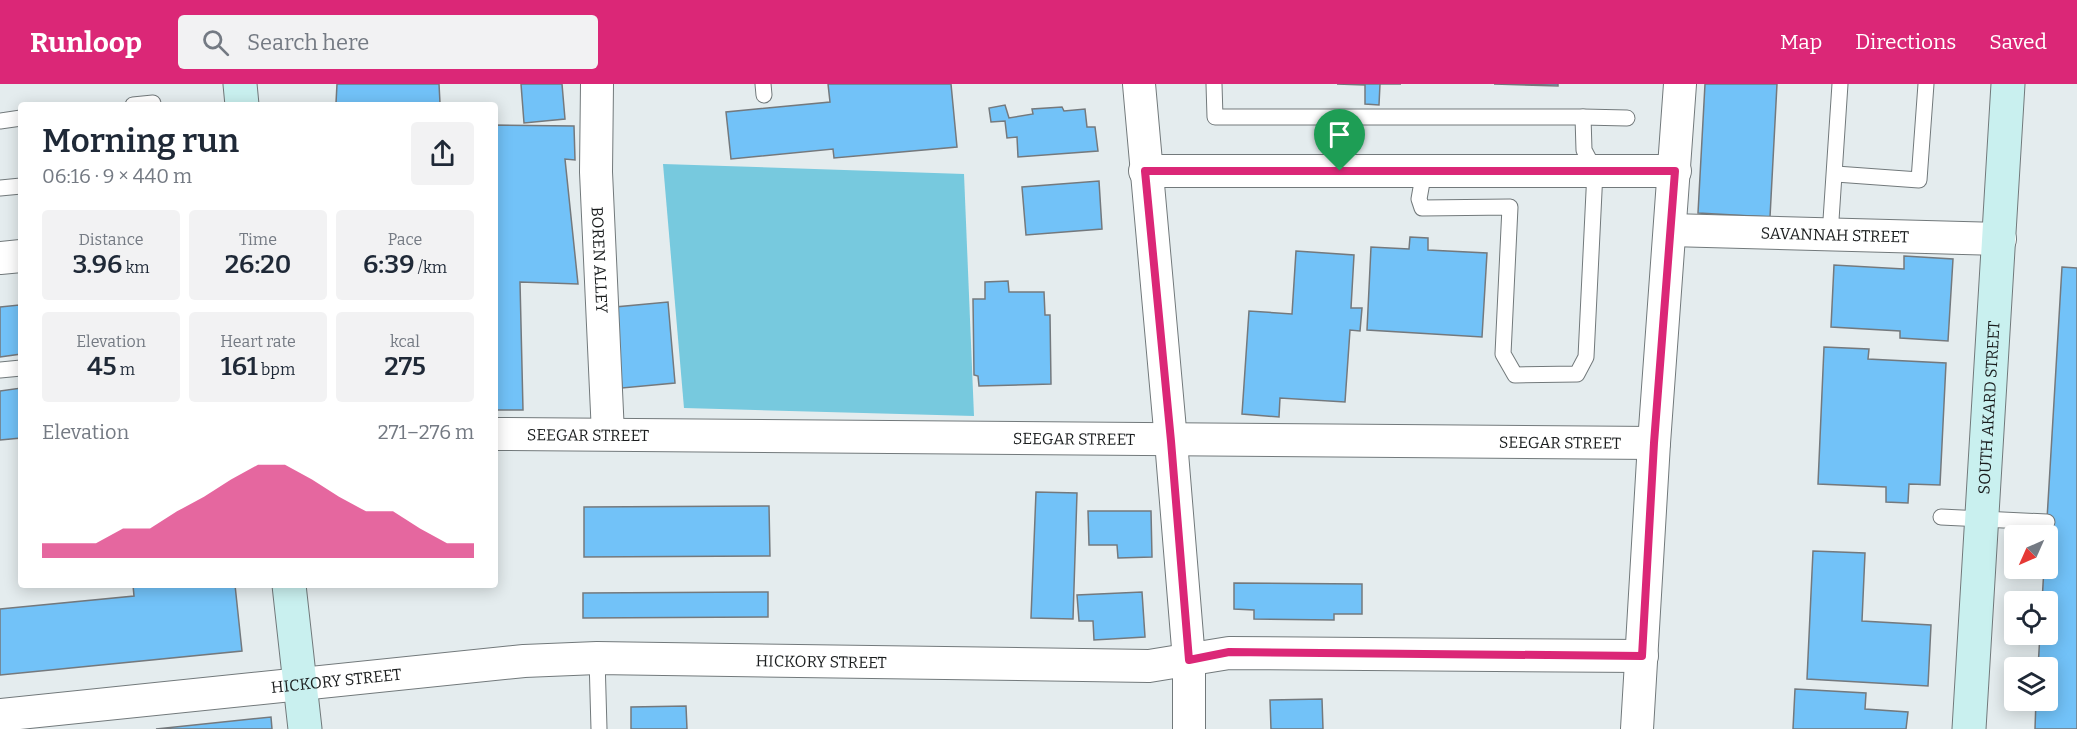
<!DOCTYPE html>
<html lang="en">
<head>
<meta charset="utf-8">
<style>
	body { margin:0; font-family:Bitter,serif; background:#f2f2f3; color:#1f2937; height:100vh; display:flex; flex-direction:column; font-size:22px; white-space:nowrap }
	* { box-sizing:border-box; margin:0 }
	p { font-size:20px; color:#747a83 }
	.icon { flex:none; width:33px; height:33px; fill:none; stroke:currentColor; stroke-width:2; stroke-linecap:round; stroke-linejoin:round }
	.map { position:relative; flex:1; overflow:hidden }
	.sheet { position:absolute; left:18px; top:18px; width:480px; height:486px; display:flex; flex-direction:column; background:#fff; border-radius:6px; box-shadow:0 3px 15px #0003 }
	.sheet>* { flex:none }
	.needle { width:39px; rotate:225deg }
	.fabs { position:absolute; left:2004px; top:441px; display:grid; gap:12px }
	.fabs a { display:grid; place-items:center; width:54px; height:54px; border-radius:6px; background:#fff; box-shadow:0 3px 15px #0003; font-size:30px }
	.pin { position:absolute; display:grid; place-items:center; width:51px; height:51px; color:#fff; margin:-62px -26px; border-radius:50% 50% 50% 0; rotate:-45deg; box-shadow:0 0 6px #0007 }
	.pin .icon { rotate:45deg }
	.round { display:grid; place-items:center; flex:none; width:63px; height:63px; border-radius:6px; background:#f2f2f3 }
	.summary { display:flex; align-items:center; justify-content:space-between; height:102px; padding:0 24px }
	h1 { font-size:33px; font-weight:600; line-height:45px }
	.metrics { display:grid; grid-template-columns:repeat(3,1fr); gap:9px; height:102px; padding:6px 24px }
	.metrics div { display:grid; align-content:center; border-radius:6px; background:#f2f2f3; text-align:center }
	.metrics b { font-size:26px; font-weight:600 }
	.metrics small { font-size:16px; font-weight:400 }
	.metrics p { font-size:16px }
	.chart { height:168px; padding:12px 24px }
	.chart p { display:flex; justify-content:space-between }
	.chart svg { width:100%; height:108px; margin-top:6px; fill:#db2777; opacity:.7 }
	header { display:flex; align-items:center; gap:36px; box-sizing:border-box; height:84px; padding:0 30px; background:#db2777; color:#fff }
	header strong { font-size:28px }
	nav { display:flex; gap:33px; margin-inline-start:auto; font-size:21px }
	.search { width:420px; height:54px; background:#f2f2f3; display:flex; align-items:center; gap:15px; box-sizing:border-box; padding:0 21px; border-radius:6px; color:#747a83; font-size:22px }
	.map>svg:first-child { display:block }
</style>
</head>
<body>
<header>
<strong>Runloop</strong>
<div class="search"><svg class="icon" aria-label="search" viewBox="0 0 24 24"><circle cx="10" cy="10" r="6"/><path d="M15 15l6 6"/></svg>Search here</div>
<nav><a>Map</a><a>Directions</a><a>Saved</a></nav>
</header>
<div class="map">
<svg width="2077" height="645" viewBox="0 0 2077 645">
	<rect width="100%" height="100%" fill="#e4ecee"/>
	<path fill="#77c9de" d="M663,80L964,90L974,332L684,324Z"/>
	<g fill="#72c2f8" stroke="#74797d" stroke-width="1.5">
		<path d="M337,0H439L440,19L451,21L336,19Z"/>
		<path d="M521,0H562L565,35L524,39Z"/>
		<path d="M828,0H951L957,63L834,74L833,65L731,75L726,28L830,18Z"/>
		<path d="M1337,0H1401H1380L1379,21L1365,20V1Z"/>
		<path d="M1494,0H1558V2Z"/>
		<path d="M1705,0H1777L1770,133L1698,129Z"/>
		<path d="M1005,21L1009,34L1033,30L1032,25L1062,23L1064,27L1085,25L1087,43H1095L1098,67L1018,73L1017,53L1007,54L1005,37L991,38L989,24Z"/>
		<path d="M495,41L574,42L575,76L565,75L578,200L520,198L523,326H495Z"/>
		<path d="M1099,97L1102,145L1026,151L1022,103Z"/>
		<path d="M1410,153L1428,154V166L1487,169L1482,253L1367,246L1371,163L1409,165Z"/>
		<path d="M1296,167L1354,171L1351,224H1362L1360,247L1350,246L1345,318L1280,314L1279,333L1242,330L1249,227L1292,230Z"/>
		<path d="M1904,172L1953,175L1948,257L1900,254V247L1831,243L1834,181L1904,185Z"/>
		<path d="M2062,183L2077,184V645H2035L2036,616H2048V584H2038L2040,550H2048V518H2042L2044,484H2048L2046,452Z"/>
		<path d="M1008,197L1009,208H1044L1045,231H1050L1051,300L979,302L978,292L974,291L973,215H985V198Z"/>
		<path d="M668,218L675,299L622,304L615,223Z"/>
		<path d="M19,221L21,270L0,273V223Z"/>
		<path d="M1824,263L1869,265L1868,275L1946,279L1940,401L1909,400L1908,419L1886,418V403L1818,400Z"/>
		<path d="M21,304V354L0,356V307Z"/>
		<path d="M1036,408L1077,409L1073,535L1031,534Z"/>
		<path d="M769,422L770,472L584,473V423Z"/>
		<path d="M1088,427H1151L1152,473L1118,474L1117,461H1089Z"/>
		<path d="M1813,467L1865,469L1862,537L1931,541L1928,602L1807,595Z"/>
		<path d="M1234,499L1362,500V530H1334V536L1254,535V526L1234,525Z"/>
		<path d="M133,501H235L242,567L0,591V525L134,512Z"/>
		<path d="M768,508V533L583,534V509Z"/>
		<path d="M1142,508L1145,553L1094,556L1093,537H1079L1077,511Z"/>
		<path d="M1795,605L1866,609L1865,625L1908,628L1906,645H1793Z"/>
		<path d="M1322,615L1323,645H1271L1270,616Z"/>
		<path d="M686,622L687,645H631V623Z"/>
		<path d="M271,633L272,645H156Z"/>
	</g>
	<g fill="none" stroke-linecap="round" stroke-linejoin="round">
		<defs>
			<g id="lane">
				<path d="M763,0L764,11"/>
				<path d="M1214,0L1215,33H1583L1584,66L1595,87L1586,273L1577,290L1515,291L1503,270L1510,123L1422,124L1419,115L1424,87"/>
				<path d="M133,21L153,19V21"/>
				<path d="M1583,33L1627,34"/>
				<path d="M0,37L21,34"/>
				<path d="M1836,90L1919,96L1926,0"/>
				<path d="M0,104L21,102"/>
				<path d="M1830,151L1840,0"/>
				<path d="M0,286L21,284"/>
				<path d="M1941,433L2047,438"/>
				<path d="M597,574L599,645"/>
			</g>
			<g id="street">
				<path id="s1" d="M597,0L596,88L608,350"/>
				<path d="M1139,0L1171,357L1189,576V645"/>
				<path d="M1145,87H1675"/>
				<path id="s2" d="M1670,146L2000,155"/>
				<path d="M0,174L21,172"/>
				<path id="s3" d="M495,350L1654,359"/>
				<path id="s4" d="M0,631L524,577L597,574L1149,582L1229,569L1642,572"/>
				<path d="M1637,645L1654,359L1680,0"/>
			</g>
			<g id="secondary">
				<path d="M240,0L242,21"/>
				<path d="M289,501L305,645"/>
				<path id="s5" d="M1969,645L2008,0"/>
			</g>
		</defs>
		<use href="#lane" stroke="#72797b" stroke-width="17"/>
		<use href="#street" stroke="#72797b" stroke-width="34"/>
		<use href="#secondary" stroke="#72797b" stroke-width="35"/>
		<use href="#lane" stroke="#fff" stroke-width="15"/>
		<use href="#street" stroke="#fff" stroke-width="32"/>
		<use href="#secondary" stroke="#c9f0ef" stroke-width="33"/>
	</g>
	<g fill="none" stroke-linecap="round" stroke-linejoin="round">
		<defs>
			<path id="route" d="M1145,87H1675L1654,359L1642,572L1229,568L1189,576L1171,357Z"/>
		</defs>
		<use href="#route" stroke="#fff" stroke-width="12"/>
		<use href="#route" stroke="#db2777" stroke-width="8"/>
	</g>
	<g text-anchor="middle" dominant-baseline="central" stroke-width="5" stroke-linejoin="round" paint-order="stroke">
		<g font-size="16" fill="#1a1d1e" stroke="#e4ecee">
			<text stroke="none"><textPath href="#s2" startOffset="165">SAVANNAH STREET</textPath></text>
			<text stroke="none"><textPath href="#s1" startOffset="176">BOREN ALLEY</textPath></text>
			<text stroke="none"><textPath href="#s5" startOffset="322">SOUTH AKARD STREET</textPath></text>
			<text stroke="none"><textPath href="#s3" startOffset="93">SEEGAR STREET</textPath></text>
			<text stroke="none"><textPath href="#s3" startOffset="579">SEEGAR STREET</textPath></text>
			<text stroke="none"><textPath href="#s3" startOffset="1065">SEEGAR STREET</textPath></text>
			<text stroke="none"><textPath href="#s4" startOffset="824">HICKORY STREET</textPath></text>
			<text stroke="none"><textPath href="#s4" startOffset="338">HICKORY STREET</textPath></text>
		</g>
	</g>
</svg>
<div class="fabs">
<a><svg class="needle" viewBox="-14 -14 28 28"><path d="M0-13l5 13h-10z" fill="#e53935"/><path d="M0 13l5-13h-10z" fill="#747a83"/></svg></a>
<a><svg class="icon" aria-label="locate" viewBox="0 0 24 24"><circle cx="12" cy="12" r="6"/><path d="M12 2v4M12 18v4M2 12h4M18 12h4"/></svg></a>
<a><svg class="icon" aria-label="layers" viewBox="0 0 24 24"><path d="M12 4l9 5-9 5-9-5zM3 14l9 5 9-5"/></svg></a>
</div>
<div class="pin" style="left:1340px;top:87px;background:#1e9e55"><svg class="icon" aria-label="arrive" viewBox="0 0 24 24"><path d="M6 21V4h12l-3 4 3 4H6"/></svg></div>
<section class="sheet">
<div class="summary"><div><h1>Morning run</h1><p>06:16 · 9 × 440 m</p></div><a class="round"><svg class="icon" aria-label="share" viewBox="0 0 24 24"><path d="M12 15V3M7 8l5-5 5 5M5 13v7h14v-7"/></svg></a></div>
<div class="metrics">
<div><p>Distance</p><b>3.96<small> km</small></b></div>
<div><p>Time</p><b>26:20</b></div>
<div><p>Pace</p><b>6:39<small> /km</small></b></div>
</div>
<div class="metrics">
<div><p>Elevation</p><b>45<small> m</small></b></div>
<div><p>Heart rate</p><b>161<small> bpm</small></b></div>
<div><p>kcal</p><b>275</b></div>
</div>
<div class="chart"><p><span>Elevation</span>271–276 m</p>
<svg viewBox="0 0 160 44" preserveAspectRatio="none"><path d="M0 44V38L10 38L20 38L30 32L40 32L50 25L60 19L70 12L80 6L90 6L100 12L110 19L120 25L130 25L140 32L150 38L160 38V44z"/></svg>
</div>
</section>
</div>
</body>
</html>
